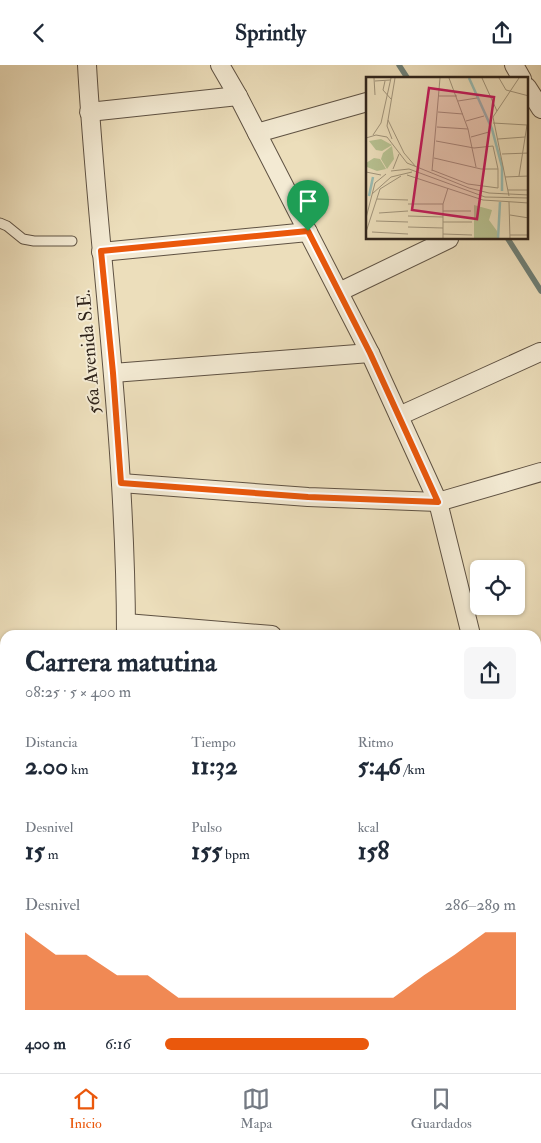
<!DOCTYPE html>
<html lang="es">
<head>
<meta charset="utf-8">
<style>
	body { margin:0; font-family:"IM FELL Double Pica",serif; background:#f6f6f7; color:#1f2937; height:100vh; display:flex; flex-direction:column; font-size:19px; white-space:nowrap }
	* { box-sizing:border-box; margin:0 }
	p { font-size:16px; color:#747a83 }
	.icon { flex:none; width:28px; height:28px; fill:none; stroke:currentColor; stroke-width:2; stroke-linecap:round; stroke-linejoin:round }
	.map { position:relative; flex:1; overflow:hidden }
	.details { position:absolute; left:0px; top:565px; width:541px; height:444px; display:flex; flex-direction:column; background:#fff; border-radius:15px 15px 0 0; box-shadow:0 1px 4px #0004 }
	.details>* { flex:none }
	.tools { position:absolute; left:470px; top:495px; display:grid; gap:10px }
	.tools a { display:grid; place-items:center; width:55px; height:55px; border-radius:8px; background:#fff; box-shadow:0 1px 4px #0004; font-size:25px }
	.pin { position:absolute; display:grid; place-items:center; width:42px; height:42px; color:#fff; margin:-51px -21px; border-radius:50% 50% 50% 0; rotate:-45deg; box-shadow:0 0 5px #0007 }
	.pin .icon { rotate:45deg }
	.round { display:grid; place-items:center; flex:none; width:52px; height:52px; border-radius:8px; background:#f6f6f7 }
	.headline { display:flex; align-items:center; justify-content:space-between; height:85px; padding:0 25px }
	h1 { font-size:28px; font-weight:700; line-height:38px }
	.metrics { display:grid; grid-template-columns:repeat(3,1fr); gap:8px; height:85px; padding:5px 25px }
	.metrics div { display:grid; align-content:center }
	.metrics b { font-size:25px; font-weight:700 }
	.metrics small { font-size:14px; font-weight:400 }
	.metrics p { font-size:14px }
	.chart { height:140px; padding:10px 25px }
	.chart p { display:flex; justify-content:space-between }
	.chart svg { width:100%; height:90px; margin-top:5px; fill:#ea580c; opacity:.7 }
	ul { padding:0 25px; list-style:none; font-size:16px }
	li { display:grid; grid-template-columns:80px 60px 1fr; align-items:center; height:38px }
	li i { height:12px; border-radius:6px; background:#ea580c }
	header { display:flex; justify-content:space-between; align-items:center; height:65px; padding:0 25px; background:#fff; font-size:22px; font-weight:700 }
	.tabs { display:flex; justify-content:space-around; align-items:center; height:70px; border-top:1px solid #e0e1e3; background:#fff; font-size:14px; color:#747a83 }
	.tabs a { display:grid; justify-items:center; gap:2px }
	.tabs .selected { color:#ea580c }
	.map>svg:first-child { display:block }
</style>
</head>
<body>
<header><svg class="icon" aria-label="back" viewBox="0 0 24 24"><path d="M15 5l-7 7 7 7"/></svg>Sprintly<svg class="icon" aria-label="share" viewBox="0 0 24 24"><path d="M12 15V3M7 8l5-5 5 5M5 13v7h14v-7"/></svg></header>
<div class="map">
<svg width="541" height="1008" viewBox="0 0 541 1008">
	<rect width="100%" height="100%" fill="#ecdebb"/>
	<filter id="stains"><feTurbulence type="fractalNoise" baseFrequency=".004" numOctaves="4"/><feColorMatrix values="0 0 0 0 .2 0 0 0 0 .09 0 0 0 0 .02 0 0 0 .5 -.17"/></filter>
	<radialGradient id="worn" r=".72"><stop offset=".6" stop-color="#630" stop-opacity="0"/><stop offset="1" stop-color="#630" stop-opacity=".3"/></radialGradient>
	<path fill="#b7c191" stroke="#747256" d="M536,904L541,905V1008H507V1004H536Z"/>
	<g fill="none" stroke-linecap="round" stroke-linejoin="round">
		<g stroke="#6f7f76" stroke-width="5.5">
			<path d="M399,0L408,14"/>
			<path d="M508,174L541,226"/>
		</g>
		<defs>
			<g id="lane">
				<path d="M0,158L7,161L23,174L34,176H72"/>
				<path d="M0,587L5,590"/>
				<path d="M0,610L5,613"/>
			</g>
			<g id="street">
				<path d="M87,0C95,140 113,279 121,419C124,469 126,520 126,570"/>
				<path d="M220,0L238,31L370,288L438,437L471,570"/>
				<path d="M514,0L522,14"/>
				<path d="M527,22L541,44"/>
				<path d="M89,47L238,31"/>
				<path d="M257,68L367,37"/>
				<path d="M101,187L308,167"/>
				<path d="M339,227L449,174"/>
				<path d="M113,308L370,288"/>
				<path d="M399,351L540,287"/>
				<path d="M121,418L308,432L438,437L541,407"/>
				<path d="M126,558L272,570"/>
				<path d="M536,595H541"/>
				<path d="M0,732L5,733"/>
				<path d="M536,750L541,751"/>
				<path d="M536,845L541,846"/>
				<path d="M0,965H5"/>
				<path d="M262,1004V1008"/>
			</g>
			<g id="secondary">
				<path d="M0,666L5,667"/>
				<path d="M0,699L5,700"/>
				<path d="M536,779L541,780"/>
				<path d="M536,814H541"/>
			</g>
		</defs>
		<use href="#lane" stroke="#5f5243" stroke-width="11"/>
		<use href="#street" stroke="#5f5243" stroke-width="20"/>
		<use href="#secondary" stroke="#30241b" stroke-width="28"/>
		<use href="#lane" stroke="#f3ead3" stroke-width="9"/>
		<use href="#street" stroke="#f3ead3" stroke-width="18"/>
		<use href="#secondary" stroke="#f3ead3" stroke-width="25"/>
	</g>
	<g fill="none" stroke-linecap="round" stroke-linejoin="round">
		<defs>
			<path id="route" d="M308,166L370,288L438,437L308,432L121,418L113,308L101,186Z"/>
		</defs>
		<use href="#route" stroke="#fff" stroke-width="10"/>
		<use href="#route" stroke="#ea580c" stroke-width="6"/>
	</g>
	<g text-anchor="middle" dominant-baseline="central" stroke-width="4" stroke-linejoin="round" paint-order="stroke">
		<g font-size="19" fill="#30241b" stroke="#f3ead3">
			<text transform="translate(89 287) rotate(-95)">56a Avenida S.E.</text>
		</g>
	</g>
	<g transform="translate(366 12)">
		<rect width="162" height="162" fill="#ecdebb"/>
		<path d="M15,62L26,68L16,74L10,73L3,64ZM26,69L28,82L21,92L15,82L17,76ZM8,81L14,82L20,92L11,94L1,90L0,86ZM108,128L126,133L123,143L131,154V162H108Z" fill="#b7c191"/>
		<path fill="none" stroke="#99bcb3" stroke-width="2.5" d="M103,1L126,52L136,90V114M3,119L7,100M132,162L134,125"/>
		<path fill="none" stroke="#a1947b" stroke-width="1" d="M8,1L9,18M83,1L102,52L110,90M116,1L131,34M133,1L140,13L163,19M9,4L24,3M19,4L17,13L25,22M73,19H91M92,24L111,21M72,35L97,37M22,43L38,76L50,90M100,44L118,39M127,46L161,48M71,50L102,52M7,58L15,46L25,1M105,60L123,55M0,61L10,58L21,60L41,86L103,111L123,116L163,118M26,62L21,49L29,1M132,62L159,60M136,77L163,76M68,81L115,92H132M27,92L33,77M66,93L102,107L132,111V92L127,69L108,71L70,64M25,94L43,92L119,120L163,121M66,94L74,1M0,95L15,98M41,98L117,123L163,126M0,99V124M153,99L161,48M139,100L163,99M142,113H163M6,117L25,100L46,95M143,119L127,40L153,1M11,122L42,123M143,125L144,162M42,127H77M77,134H105M13,136L42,134M144,138L163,141M42,139L77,140M0,141L9,106L20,97M10,144L42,145M77,145H106M42,150L77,151M0,155L14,112L35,99M6,155L42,157M77,157L106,158M144,158H163M77,162V127L82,111"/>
		<path fill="#c2185b" fill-opacity="0.15" stroke="#c2185b" stroke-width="2.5" d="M63,11L128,20L111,142L46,133Z"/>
		<rect width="162" height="162" fill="none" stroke="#30241b" stroke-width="2.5"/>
	</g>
	<rect width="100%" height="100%" filter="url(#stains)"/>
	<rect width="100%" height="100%" fill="url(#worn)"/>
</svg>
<div class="tools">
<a><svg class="icon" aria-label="locate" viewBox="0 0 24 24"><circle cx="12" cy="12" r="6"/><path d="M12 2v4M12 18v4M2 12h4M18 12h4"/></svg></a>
</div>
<div class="pin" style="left:308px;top:166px;background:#1e9e55"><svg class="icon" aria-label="arrive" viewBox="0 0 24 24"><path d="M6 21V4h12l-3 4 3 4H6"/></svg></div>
<section class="details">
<div class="headline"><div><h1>Carrera matutina</h1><p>08:25 · 5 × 400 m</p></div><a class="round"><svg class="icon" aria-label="share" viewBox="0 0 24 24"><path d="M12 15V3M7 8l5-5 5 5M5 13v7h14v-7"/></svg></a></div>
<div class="metrics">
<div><p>Distancia</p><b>2.00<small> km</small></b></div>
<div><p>Tiempo</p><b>11:32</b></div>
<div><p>Ritmo</p><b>5:46<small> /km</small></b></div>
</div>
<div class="metrics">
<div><p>Desnivel</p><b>15<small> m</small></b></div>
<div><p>Pulso</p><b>155<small> bpm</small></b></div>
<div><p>kcal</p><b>158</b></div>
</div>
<div class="chart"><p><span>Desnivel</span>286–289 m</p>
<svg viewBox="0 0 160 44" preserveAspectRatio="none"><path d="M0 44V6L10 17L20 17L30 27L40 27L50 38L60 38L70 38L80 38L90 38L100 38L110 38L120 38L130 27L140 17L150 6L160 6V44z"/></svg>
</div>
<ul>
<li><b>400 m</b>6:16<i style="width:58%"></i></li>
</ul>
</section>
</div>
<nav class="tabs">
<a class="selected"><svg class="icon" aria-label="home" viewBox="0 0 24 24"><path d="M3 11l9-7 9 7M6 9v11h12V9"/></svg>Inicio</a>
<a><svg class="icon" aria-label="map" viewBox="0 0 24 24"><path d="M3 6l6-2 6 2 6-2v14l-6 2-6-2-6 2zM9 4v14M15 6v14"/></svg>Mapa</a>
<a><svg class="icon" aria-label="saved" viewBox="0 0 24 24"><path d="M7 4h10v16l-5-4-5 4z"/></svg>Guardados</a>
</nav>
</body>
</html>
